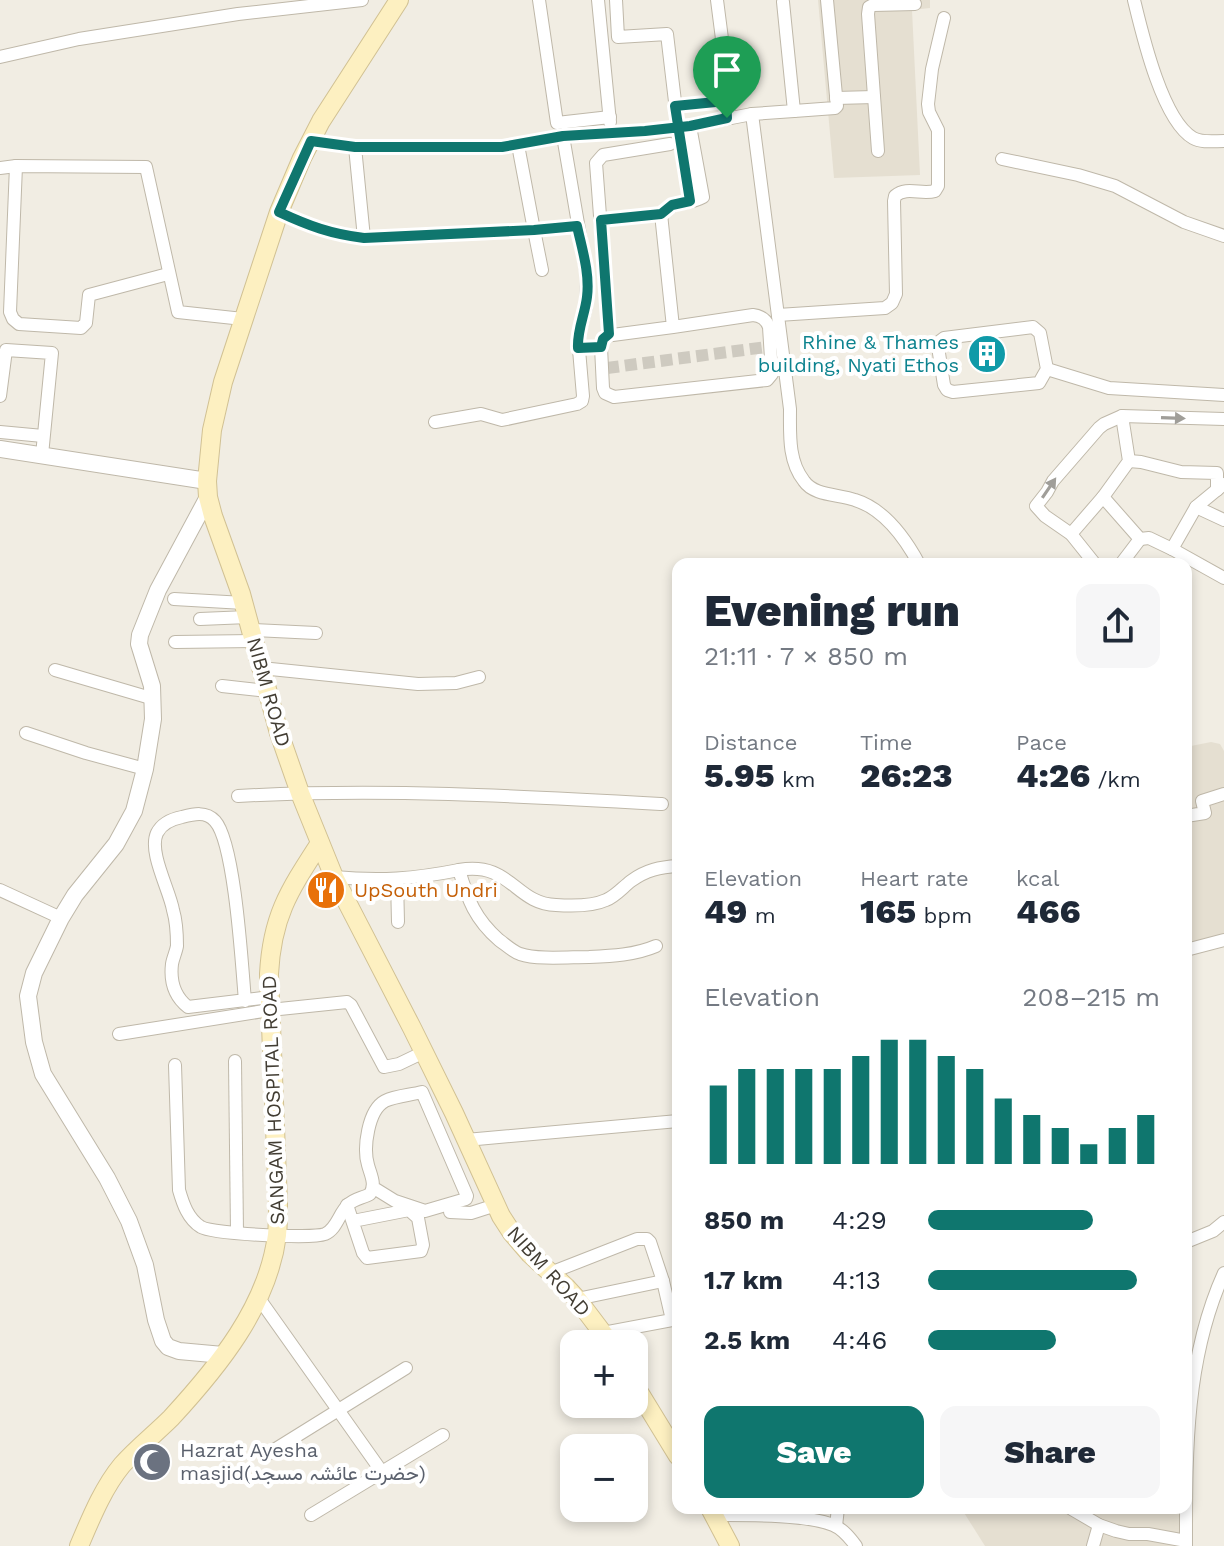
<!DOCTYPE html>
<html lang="en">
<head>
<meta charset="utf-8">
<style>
	body { margin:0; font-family:"Work Sans",Vazirmatn,sans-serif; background:#f6f6f7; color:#1f2937; height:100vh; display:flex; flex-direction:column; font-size:30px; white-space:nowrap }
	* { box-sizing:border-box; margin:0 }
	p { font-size:26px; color:#747a83 }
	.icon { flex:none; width:44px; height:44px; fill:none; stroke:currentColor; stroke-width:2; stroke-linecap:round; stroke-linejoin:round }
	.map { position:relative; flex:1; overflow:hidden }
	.side { position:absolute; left:672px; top:558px; width:520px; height:956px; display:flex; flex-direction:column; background:#fff; border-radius:16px; box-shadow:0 4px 12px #0003 }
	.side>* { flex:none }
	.tools { position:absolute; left:560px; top:1330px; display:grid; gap:16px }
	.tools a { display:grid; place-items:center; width:88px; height:88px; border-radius:16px; background:#fff; box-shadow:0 4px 12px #0003; font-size:40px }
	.pin { position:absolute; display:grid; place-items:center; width:68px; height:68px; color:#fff; margin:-82px -34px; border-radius:50% 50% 50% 0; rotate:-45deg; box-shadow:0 0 8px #0007 }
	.pin .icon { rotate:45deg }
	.round { display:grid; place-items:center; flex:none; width:84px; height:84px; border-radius:16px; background:#f6f6f7 }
	.headline { display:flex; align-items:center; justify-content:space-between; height:136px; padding:0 32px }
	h1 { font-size:44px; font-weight:800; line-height:60px }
	.stats { display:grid; grid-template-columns:repeat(3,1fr); gap:12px; height:136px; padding:8px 32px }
	.stats div { display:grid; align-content:center }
	.stats b { font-size:34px; font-weight:800 }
	.stats small { font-size:22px; font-weight:400 }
	.stats p { font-size:22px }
	.chart { height:224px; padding:16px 32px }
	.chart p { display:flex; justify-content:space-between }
	.chart svg { width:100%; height:144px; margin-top:8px; stroke:#0f766e; stroke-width:6 }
	.button { display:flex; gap:16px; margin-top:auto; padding:16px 32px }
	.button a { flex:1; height:92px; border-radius:16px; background:#0f766e; color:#fff; font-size:32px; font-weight:800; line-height:92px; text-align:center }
	.button a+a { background:#f6f6f7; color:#1f2937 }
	ul { padding:0 32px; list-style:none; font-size:26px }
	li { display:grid; grid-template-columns:128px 96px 1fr; align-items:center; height:60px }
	li i { height:20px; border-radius:10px; background:#0f766e }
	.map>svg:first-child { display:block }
</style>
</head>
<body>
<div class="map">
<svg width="1224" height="1546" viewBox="0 0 1224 1546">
	<rect width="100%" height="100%" fill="#f1ede3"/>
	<g fill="#e5dfd1">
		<path d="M818,0H930V8L912,10L920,175L834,178Z"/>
		<path d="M1211,742L1220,744L1224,751V947L1186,953V747Z"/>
		<path d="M961,1508H1179V1546H985Z"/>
	</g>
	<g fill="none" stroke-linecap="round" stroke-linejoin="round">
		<path stroke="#cecac0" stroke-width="12" stroke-dasharray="12 6" stroke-linecap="butt" d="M607,368L766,347"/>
		<defs>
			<g id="minor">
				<path d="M539,0L557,123L610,117"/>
				<path d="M598,0L610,122"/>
				<path d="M616,0L618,37L667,34L678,127L690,201"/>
				<path d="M1134,0C1142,33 1162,120 1193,138C1202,143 1214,141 1224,141"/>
				<path d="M0,57L79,39L238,14L362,0"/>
				<path d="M836,98L874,97"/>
				<path d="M675,106L730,101L717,0"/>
				<path d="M794,111L835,108L837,106L827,0"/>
				<path d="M752,114L790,409C790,434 788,461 804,481C814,496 839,494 855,500C884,509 905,538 919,564"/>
				<path d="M311,141L355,147H502L563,136L645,131L690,126L752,114L794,111L783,2"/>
				<path d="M355,147L364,238L534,230L518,145"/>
				<path d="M878,151L868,14L869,7L873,5L915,4"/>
				<path d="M1002,159L1078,175L1115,186L1184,222L1224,236"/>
				<path d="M16,166L10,312L13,319L19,324L81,328L86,323L89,295L168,274"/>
				<path d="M0,168L16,166L146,167L178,312L243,319"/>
				<path d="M279,212C309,226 331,234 364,238"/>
				<path d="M601,220L661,214"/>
				<path d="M542,270L534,230L577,226"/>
				<path d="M778,315L885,308L892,303L896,294L894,201L895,196C907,186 921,195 935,191L938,186V130L929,112L928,104L932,69L944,18"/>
				<path d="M673,327L753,315C761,316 766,319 769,327L772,374L767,380L614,397L605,393L603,388L601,347L605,336L673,327L661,214C676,199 686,206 703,197L690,126"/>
				<path d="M1033,327L1040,333L1047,369L1039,383L953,392L947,390L944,385L938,347L940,341L944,338Z"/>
				<path d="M609,334L596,163L603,155L670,144"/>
				<path d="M1047,369L1109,388L1224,395"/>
				<path d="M0,396L6,350L52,353L42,455"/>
				<path d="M435,422L481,414L502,420L577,404L582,401L583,396L578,338L586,307L587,276L563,136"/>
				<path d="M0,432L43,436"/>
				<path d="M1129,461L1141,462L1181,472L1217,473V490"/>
				<path d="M1224,484L1196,507L1172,549L1224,578"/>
				<path d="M1103,497L1140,539L1149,538L1172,549"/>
				<path d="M1196,507L1224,520"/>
				<path d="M1071,534L1103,497L1129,461L1122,416"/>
				<path d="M1095,564L1071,534L1045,516L1036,506L1047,492L1053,481L1099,428L1104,424L1122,416L1224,419"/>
				<path d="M1121,564L1140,539"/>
				<path d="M174,599L244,603"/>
				<path d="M200,619L248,617"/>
				<path d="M252,630L316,633"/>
				<path d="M175,642L254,641"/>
				<path d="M261,668L418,684L456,683L479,677"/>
				<path d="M55,670L154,699"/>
				<path d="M222,686L267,691"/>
				<path d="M26,733L86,753L145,769"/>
				<path d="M238,796C379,788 520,796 662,804"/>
				<path d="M1186,816L1205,813L1202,801L1224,794"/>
				<path d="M459,870C511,861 515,904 556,905C571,906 593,906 606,900C616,896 623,887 631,881C646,870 660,867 678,866"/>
				<path d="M334,877C380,881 414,879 459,870C468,900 475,919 499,940C506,945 512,951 520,954C538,960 569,957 589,957C612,956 635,955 656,946"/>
				<path d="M397,880L398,922"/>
				<path d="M0,890L61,918"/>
				<path d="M1186,950L1224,940"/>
				<path d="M245,1001C242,967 235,843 215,821C206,811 194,814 182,817C172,819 162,823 157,833C148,852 170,891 173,910C176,920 177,935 177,946C176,952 173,958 172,964C170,981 174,996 188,1007L270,997"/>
				<path d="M119,1034L270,1010L347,1002L351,1005L384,1067L399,1064L424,1052"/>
				<path d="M235,1061L237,1233"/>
				<path d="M175,1065L179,1190C183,1204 188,1219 201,1227C213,1234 312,1239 325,1234C337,1229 339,1213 348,1205C353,1199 363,1198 370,1194C376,1184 371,1176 368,1165C363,1148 368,1110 385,1101C395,1096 411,1095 422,1092L467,1196L466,1199L425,1211L395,1201L374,1188"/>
				<path d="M466,1140L678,1121"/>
				<path d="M347,1205L363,1253L367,1258L421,1251L423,1245L418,1218L409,1210L353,1221"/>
				<path d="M450,1212L471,1213L496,1205"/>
				<path d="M1186,1242L1213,1231L1224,1222"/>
				<path d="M550,1273L637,1239H647L650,1242L663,1281L577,1299"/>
				<path d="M258,1297L382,1472"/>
				<path d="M603,1333L672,1320L663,1281"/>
				<path d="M266,1455L406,1368"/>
				<path d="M1070,1508L1099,1525L1116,1531L1129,1534H1148L1186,1541"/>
				<path d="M311,1515L443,1435"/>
				<path d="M714,1515C745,1515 806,1514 833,1525C843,1529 850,1538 856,1546"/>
				<path d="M836,1526L838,1508"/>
				<path d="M1093,1546L1099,1525"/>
				<path d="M1186,1546C1186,1454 1185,1359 1224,1273"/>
			</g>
			<g id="tertiary">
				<path d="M0,449L207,481"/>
				<path d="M208,497L158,590L140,635L139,644L152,686L153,719L145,769L134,811L116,844L75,895L61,918L34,973L28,996L34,1042L43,1074L107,1178L129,1221L145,1265L156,1320L163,1341L168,1347L179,1351L223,1355"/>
			</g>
			<g id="secondary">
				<path d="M399,0L321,121L302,158L279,212L223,382L212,430L207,481L208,497L213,516L241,594L279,733L300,793L334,877L412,1028L454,1113L501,1216L512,1233L530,1254L566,1287L577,1299L611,1344"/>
				<path d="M634,1384L678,1456"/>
				<path d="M710,1508L730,1546"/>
				<path d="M79,1546C91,1518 103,1488 122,1465C137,1448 155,1434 171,1418C218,1367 268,1306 277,1235C278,1225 278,1214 278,1204L269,974C272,916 289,891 320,843"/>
			</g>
		</defs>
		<use href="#minor" stroke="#bfb8a9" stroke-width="14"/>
		<use href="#tertiary" stroke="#bfb8a9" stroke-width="18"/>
		<use href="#secondary" stroke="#d1c193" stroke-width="20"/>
		<use href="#minor" stroke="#fff" stroke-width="12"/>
		<use href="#tertiary" stroke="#fff" stroke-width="16"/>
		<use href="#secondary" stroke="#fdf0c1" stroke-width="18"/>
	</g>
	<defs><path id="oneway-solid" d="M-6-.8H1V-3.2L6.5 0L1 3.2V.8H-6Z" transform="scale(2)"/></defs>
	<g fill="#a09e99">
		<use href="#oneway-solid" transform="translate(1173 418) rotate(2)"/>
		<use href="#oneway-solid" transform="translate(1049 488) rotate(-56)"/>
	</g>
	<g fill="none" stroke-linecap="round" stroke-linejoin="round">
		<defs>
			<path id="route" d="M727,118L690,126L645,131L563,136L502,147H355L311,141L279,212C309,226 331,234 364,238L534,230L577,226C582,249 590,273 587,297C585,314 577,330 578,348L601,347L603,339L609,334L601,220L661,214L672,205L690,201L675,106L726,101L727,118"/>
		</defs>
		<use href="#route" stroke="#fff" stroke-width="16"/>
		<use href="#route" stroke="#0f766e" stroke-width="10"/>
	</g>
	<defs>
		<symbol id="building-disc" viewBox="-11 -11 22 22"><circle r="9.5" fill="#0f9aa8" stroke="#fff"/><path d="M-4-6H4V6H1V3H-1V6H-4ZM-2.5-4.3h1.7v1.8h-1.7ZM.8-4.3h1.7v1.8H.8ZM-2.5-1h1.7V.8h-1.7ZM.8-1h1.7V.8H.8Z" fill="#fff"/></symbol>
		<symbol id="restaurant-disc" viewBox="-11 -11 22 22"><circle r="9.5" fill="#e8710a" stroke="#fff"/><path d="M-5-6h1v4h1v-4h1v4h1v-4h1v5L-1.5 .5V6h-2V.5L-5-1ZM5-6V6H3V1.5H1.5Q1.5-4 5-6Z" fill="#fff"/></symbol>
		<symbol id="mosque-disc" viewBox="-11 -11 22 22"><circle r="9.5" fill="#6b7280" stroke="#fff"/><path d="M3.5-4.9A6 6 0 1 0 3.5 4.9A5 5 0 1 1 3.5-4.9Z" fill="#fff"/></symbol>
	</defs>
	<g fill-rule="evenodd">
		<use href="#building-disc" x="965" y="332" width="44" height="44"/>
		<use href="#restaurant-disc" x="304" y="868" width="44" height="44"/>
		<use href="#mosque-disc" x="130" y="1440" width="44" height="44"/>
	</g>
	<g text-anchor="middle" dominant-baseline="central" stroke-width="8" stroke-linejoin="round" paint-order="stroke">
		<g font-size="20" fill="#0d838f" stroke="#fff" text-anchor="end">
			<text x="959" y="342">Rhine &amp; Thames<tspan x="959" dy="23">building, Nyati Ethos</tspan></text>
		</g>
		<g font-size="20" fill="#423d33" stroke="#fff">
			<text transform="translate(269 692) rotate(74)">NIBM ROAD</text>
			<text transform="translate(273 1100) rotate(-92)">SANGAM HOSPITAL ROAD</text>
			<text transform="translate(549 1271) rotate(48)">NIBM ROAD</text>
		</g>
		<g font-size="20" fill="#c56008" stroke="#fff" text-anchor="start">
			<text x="354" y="890">UpSouth Undri</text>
		</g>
		<g font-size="20" fill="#5b616d" stroke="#fff" text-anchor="start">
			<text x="180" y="1450">Hazrat Ayesha<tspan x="180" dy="23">masjid(حضرت عائشہ مسجد)</tspan></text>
		</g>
	</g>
</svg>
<div class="tools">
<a>+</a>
<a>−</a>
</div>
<div class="pin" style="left:727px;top:118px;background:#1e9e55"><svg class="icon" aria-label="arrive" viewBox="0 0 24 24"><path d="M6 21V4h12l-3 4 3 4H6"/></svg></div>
<section class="side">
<div class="headline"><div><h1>Evening run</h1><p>21:11 · 7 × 850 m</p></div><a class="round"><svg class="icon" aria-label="share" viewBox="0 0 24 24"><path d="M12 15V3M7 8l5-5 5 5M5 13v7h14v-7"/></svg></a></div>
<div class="stats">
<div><p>Distance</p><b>5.95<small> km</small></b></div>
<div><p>Time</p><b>26:23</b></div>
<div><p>Pace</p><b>4:26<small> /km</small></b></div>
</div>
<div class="stats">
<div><p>Elevation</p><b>49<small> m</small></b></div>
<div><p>Heart rate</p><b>165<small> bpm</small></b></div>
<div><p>kcal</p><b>466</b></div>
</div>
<div class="chart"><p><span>Elevation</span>208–215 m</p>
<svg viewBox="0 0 160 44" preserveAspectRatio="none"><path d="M5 44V20M15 44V15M25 44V15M35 44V15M45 44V15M55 44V11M65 44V6M75 44V6M85 44V11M95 44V15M105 44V24M115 44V29M125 44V33M135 44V38M145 44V33M155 44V29"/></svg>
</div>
<ul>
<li><b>850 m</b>4:29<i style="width:71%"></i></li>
<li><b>1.7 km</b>4:13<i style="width:90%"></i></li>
<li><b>2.5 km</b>4:46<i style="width:55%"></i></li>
</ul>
<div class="button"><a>Save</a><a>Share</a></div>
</section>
</div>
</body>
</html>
